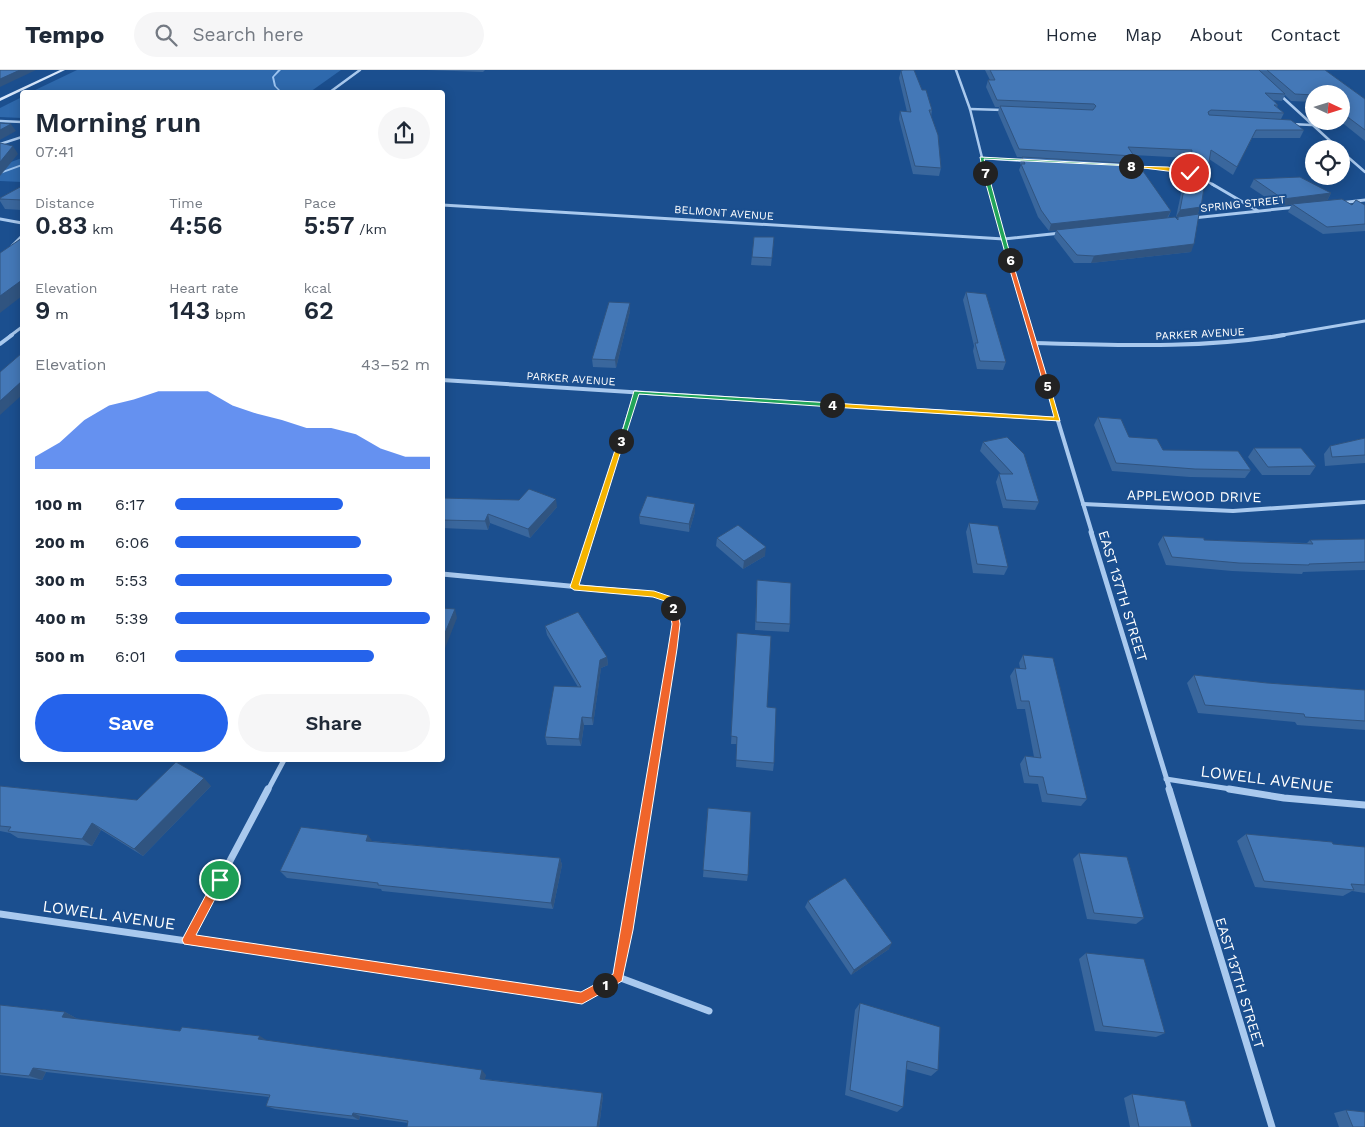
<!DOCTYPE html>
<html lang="en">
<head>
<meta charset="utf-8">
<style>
	body { margin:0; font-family:"Work Sans",sans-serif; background:#f6f6f7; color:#1f2937; height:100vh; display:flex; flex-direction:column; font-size:19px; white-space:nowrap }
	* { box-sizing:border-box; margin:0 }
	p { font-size:16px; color:#747a83 }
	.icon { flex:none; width:28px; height:28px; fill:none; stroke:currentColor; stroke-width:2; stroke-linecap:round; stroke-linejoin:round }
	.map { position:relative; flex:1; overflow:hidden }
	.panel { position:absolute; left:20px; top:20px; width:425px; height:672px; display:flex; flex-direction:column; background:#fff; border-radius:5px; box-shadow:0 2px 12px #0003 }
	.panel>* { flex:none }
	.needle { width:32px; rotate:94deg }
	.fabs { position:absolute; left:1305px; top:15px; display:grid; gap:10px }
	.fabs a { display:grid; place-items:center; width:45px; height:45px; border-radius:50%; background:#fff; box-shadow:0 2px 12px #0003; font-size:25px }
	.pin { position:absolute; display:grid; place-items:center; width:42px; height:42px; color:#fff; margin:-21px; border:2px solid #fff; border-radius:50%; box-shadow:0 1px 5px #0007 }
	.km { position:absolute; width:25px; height:25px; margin:-12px; border-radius:50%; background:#222; color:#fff; font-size:14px; line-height:25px; text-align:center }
	.round { display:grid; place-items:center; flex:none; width:52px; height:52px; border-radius:26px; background:#f6f6f7 }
	.overview { display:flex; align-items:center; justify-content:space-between; height:85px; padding:0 15px }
	h1 { font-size:28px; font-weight:600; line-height:38px }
	.metrics { display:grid; grid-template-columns:repeat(3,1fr); gap:8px; height:85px; padding:5px 15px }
	.metrics div { display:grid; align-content:center }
	.metrics b { font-size:25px; font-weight:600 }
	.metrics small { font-size:14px; font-weight:400 }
	.metrics p { font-size:14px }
	.chart { height:140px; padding:10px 15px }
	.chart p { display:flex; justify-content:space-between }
	.chart svg { width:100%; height:90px; margin-top:5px; fill:#2563eb; opacity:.7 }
	.cta { display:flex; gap:10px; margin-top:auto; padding:10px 15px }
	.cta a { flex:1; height:58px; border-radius:30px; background:#2563eb; color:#fff; font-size:20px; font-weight:600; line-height:58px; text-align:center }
	.cta a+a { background:#f6f6f7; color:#1f2937 }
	ul { padding:0 15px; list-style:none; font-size:16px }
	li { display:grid; grid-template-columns:80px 60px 1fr; align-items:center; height:38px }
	li i { height:12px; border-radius:6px; background:#2563eb }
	header { display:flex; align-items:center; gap:30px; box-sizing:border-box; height:70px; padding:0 25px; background:#fff; border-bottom:1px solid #e0e1e3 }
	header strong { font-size:24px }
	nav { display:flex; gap:28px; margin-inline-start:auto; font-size:18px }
	.search { width:350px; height:45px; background:#f6f6f7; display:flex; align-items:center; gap:12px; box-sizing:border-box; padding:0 18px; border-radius:28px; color:#747a83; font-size:19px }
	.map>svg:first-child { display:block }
</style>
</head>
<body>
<header>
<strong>Tempo</strong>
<div class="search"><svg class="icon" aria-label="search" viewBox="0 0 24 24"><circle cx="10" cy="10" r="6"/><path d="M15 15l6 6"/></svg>Search here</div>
<nav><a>Home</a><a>Map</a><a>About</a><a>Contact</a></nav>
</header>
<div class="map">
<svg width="1365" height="1057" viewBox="0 0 1365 1057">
	<rect width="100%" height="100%" fill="#1b4f8f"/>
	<g fill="#2e69ad">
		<path d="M77,0H341L310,22H31Z"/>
		<path d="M22,27V48L0,47V38Z"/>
		<path d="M22,88V112L0,111V96Z"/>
	</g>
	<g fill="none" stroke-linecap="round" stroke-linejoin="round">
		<g fill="#9cc4f0" fill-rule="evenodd">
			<path d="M278,0H281L274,7L276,16L282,22H280L274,16L272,7Z"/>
			<path d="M22,94V96L0,104V102Z"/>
		</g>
		<g stroke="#a9c9ee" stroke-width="2.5">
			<path d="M956,0L970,39L989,116"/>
			<path d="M330,22L360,0"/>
			<path d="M1279,24L1339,79"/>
			<path d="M970,39L1003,40"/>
			<path d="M0,51L22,52"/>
			<path d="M1291,54L1312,55"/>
			<path d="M0,74L22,67"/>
			<path d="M1341,81L1365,102"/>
			<path d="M982,88L1026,91"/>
			<path d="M1134,97L1168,99L1193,104"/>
			<path d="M1200,107L1215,116"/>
		</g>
		<g stroke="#a9c9ee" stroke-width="3">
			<path d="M988,114L1032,266"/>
			<path d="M1212,114L1258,141"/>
			<path d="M1340,133L1365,130"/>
			<path d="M442,135L1004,169L1061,163"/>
			<path d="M1193,148L1297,137"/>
			<path d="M0,149L22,153"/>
			<path d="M12,176L22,166"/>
			<path d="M10,266L22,257"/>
			<path d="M1277,266L1365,251"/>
		</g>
		<g stroke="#a9c9ee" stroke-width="4">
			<path d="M1032,265L1092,463"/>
			<path d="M1034,273C1118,275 1201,279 1284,265"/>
			<path d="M0,274L12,265"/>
			<path d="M442,310L1058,349"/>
			<path d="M1083,434L1233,441L1365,432"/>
			<path d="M591,463L636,322"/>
		</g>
		<g stroke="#a9c9ee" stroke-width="5">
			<path d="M1091,462L1170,720"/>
			<path d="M442,504L654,524L672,531L676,554L649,720"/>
			<path d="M574,517L592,462"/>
			<path d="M1166,709L1237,720"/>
			<path d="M268,720L284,690"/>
		</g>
		<g stroke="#a9c9ee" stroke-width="7">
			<path d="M1169,719L1272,1057"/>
			<path d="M1229,719L1284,728L1365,735"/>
			<path d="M0,844L582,928L618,907L709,941"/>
			<path d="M188,870L268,719"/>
			<path d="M618,907L649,719"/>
		</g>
		<path fill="#d6e6fa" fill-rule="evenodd" d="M60,0H65L0,31V28Z"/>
	</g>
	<g fill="#3a679d" fill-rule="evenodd">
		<path d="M426,0H485L483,2Z"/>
		<path d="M985,0H1325L1365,29V71L1340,51H1341V24H1314V32L1291,31L1285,25L1282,31L1273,30L1278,35L1277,37L1284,43L1281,49L1304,60L1300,68H1252L1233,105L1209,89L1208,98L1205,105L1201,137L1197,145L1191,182L1091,193H1074L1054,167L1056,160L1049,161L1038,147L1019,100L1021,95L1020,93L1022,87H1017L998,43L999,37H995L986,17L988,10H990ZM1133,85L1189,88L1186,99H1188L1185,105L1176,147H1178L1177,149L1168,148L1171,141L1131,93L1134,86Z"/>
		<path d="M901,1L922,20L932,40L931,47L941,98L939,106L913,104L899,49L900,41L907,42L899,8Z"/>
		<path d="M1254,109L1331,123L1327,131L1279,136L1250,117Z"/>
		<path d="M22,116V140L5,139L0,131V128Z"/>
		<path d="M1292,134L1365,135V161L1323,164L1288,142Z"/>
		<path d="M754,167H774L771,196L751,195Z"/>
		<path d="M966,222L1006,292L1003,300L977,299L973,281L974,276L963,230Z"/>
		<path d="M630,241L616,298L593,297L592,289Z"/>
		<path d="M1098,347L1129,367L1163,380L1251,400L1245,408L1190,407L1112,401L1094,355Z"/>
		<path d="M1365,368V393L1325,396L1324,384L1330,376Z"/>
		<path d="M983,372L1039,432L1035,440L1003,438L996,412L999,404H1001L980,381Z"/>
		<path d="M1254,378L1316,396L1310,405H1262L1248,387Z"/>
		<path d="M442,428L557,437L530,468L490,453L488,460L442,458Z"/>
		<path d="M695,434V442L689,462L640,454L639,446Z"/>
		<path d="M969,453L1008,497L1004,505L973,503L966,462Z"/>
		<path d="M1163,466L1204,470L1307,473L1310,470L1365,469V500L1303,502L1302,504L1232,501L1166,495L1158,474Z"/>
		<path d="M717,468L765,486L743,499L716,476Z"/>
		<path d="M757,510L790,554L789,562L755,560Z"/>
		<path d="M545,556L607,587L608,595L601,598L593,655H584L581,676L547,675L545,667L578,617L547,565Z"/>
		<path d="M737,563L767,637L774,693L773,701L736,697L737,674H731Z"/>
		<path d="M1023,585L1087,729L1081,736L1042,732L1038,714L1024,713L1020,694L1025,686L1034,687L1025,639H1017L1010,606L1015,598H1020L1019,593Z"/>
		<path d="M1194,605L1267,613L1365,620V660L1297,655L1295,652L1198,643L1187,613Z"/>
		<path d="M0,716L137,730L211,716L143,786L101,760L92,776L18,768L10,763L0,761Z"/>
		<path d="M708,738L748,805L747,811L703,807Z"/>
		<path d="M1246,764L1333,774L1365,777V823L1352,821L1343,826L1255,817L1237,771Z"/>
		<path d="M372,771L560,788L562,795L553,839L382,821L381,819L287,808L280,801Z"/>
		<path d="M1079,783L1144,848L1136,854L1087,849L1073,789Z"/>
		<path d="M808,831L889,879L851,905L805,837Z"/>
		<path d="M1086,883L1165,963L1156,967L1095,961L1079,889Z"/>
		<path d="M860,933L938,1000L931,1006L906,999L903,1037L897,1042L845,1025L855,940Z"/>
		<path d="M0,935L65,942L76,948V949L268,971L486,1005L484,1009L602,1023L603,1026L599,1057H407L408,1053L360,1046L359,1050L275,1039L266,1036L269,1027L46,1002L42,1010L0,1005Z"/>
		<path d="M1132,1024L1192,1057H1130L1124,1028Z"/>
		<path d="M1346,1040L1365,1057H1339L1334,1043Z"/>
	</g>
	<g fill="#305480">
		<path d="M20,0H36L0,17V9Z"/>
		<path d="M11,54L16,61L0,70V60Z"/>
		<path d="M13,76L18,84L0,106V92Z"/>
		<path d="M1331,123L1327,131L1279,136L1283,129Z"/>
		<path d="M1201,137L1197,145L1176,147L1180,140Z"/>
		<path d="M1171,141L1167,148L1049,161L1051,154Z"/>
		<path d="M1194,174L1191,182L1091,193L1094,186Z"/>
		<path d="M22,210V226L0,243V226Z"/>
		<path d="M630,233V241L616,298L615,290Z"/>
		<path d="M22,311V325L0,345V331Z"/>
		<path d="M556,429L557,437L530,468L528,459Z"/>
		<path d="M695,434V442L689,462V454Z"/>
		<path d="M488,444L490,453L488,460L485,451Z"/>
		<path d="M766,477L765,486L743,499L744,491Z"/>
		<path d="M455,539L457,548L442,586V570Z"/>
		<path d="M607,587L608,595L601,598L593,655L592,648L600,590Z"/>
		<path d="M582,647L584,655L581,676L579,669Z"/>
		<path d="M204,708L211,716L143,786L134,779Z"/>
		<path d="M92,753L101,760L92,776L82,769Z"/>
		<path d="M368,765L373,772L366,771Z"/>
		<path d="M560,788L562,795L553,839L551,833Z"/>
		<path d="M892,873L889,879L851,905L854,900Z"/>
		<path d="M65,942L76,948L74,952L62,947Z"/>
		<path d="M260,966L268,971L258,969Z"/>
		<path d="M33,998L46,1002L42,1010L29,1006Z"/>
		<path d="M482,1000L486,1005L484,1013L480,1009Z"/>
		<path d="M602,1023L603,1026L599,1057H597Z"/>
		<path d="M353,1043L360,1046L359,1050L352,1046Z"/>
	</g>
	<g fill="#4478b7" stroke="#305480">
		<path d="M0,0H20L0,9Z"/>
		<path d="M903,0H914L922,20H926L932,40H929L938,65L941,98L915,96L900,41L911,42L901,1Z"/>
		<path d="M990,0H1259L1285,24L1265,23L1278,35H1274L1284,43L1211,40L1208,42L1209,45L1291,50L1304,60H1256L1237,97L1211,80L1208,98L1190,91L1192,80L1128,77L1134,86L1019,79L1000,36L1093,40L1096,36L1094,34L997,30L988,10H995Z"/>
		<path d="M1267,0H1325L1365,29V60L1341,42V24H1314V25L1295,24Z"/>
		<path d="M0,53L11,54L0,60Z"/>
		<path d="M0,73L13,76L0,92Z"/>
		<path d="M1022,87L1138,94L1171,141L1051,154L1041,140L1021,94H1025Z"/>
		<path d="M1188,98L1206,105L1201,137L1180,140Z"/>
		<path d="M1300,107L1331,123L1283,129L1254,109Z"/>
		<path d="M22,116V130L0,129V128Z"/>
		<path d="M1342,129L1352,135L1356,130L1365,135V154L1327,157L1292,134Z"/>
		<path d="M1199,144L1194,174L1094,186L1077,185L1056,160L1175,147L1178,150V147Z"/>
		<path d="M754,167H774L772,188L752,187Z"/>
		<path d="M22,168V210L0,226V183Z"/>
		<path d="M966,222L986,224L1006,292L980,291L975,273H978Z"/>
		<path d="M609,232L630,233L615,290L592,289Z"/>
		<path d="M22,283V311L0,331V302Z"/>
		<path d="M1098,347L1121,349L1129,367L1157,369L1163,380L1238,381L1251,400L1195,399L1116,393Z"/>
		<path d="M1007,367L1024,384L1039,432L1006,430L999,404H1013L983,372Z"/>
		<path d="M1365,368V385L1332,387L1330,376Z"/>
		<path d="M1254,378H1301L1316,396L1268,397Z"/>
		<path d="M529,419L556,429L528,459L488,444L485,451L442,450V428L519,430Z"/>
		<path d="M647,426L695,434L689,454L639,446Z"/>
		<path d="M969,453L998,456L1008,497L977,494Z"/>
		<path d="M738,455L766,477L744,491L717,468Z"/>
		<path d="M1163,466L1204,468V470L1313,474L1310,470L1365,469V492L1309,494V495L1239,493L1172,487Z"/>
		<path d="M757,510L791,513L790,554L756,552Z"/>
		<path d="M442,538L455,539L442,570Z"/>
		<path d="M578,542L607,587L600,590L592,648L582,647L579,669L545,667L554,616L581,617L545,556Z"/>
		<path d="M737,563L771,566L767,637L776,638L774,693L736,690L737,667L731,666Z"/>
		<path d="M1023,585L1053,588L1087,729L1047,724L1043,707L1029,706L1025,686L1041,688L1029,631H1021L1015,598L1026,599Z"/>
		<path d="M1194,605L1267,613L1365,620V651L1305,647L1304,644L1205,635Z"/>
		<path d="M176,692L204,708L134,779L92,753L82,769L8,761L11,757L0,756V716L137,730Z"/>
		<path d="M708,738L751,742L748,805L703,800Z"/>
		<path d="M301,757L368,765L366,771L560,788L551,833L378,815V813L280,801Z"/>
		<path d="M1246,764L1332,772L1333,774L1365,777V815L1351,814L1354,820L1264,811Z"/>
		<path d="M1079,783L1127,787L1144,848L1094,843Z"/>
		<path d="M845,808L892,873L854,900L808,831Z"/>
		<path d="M1086,883L1144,889L1165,963L1103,956Z"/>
		<path d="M860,933L940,957L938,1000L907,991L903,1037L850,1020Z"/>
		<path d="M0,935L65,942L62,947L180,961L182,957L260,966L258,969L482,1000L480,1009L602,1023L597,1057H407L408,1051L353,1043L352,1046L266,1036L270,1025L33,998L29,1006L0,1003Z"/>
		<path d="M1132,1024L1185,1031L1192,1057H1139Z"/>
		<path d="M1346,1040L1365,1042V1057H1353Z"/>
	</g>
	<path fill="#f0652b" stroke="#fff" d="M220,805L223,806L225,810L196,865L581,922L605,909L609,911L611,915L609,919L582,934L184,874L182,870L184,866L216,806Z"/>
	<path fill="#f0652b" stroke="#fff" d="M673,535L677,538L680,554L677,579L633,860L622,911L605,921L601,919L599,915L601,911L613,904L668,579L672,554L669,538Z"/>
	<path fill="#f5b400" stroke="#fff" d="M621,368L624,371L579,515L654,521L675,528L677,538L673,542L670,541L668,532L653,527L574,520L570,517L618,371Z"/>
	<path fill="#22a559" stroke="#fff" d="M634,321L832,333L835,335L832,337L639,324L624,371L619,372Z"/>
	<path fill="#f5b400" stroke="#fff" d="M1045,314L1050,316L1060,351L832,337L829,335L832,333L1054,347Z"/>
	<path fill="#f0652b" stroke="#fff" d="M1010,188L1012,190L1050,317L1044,316L1007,190Z"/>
	<path fill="#22a559" stroke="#fff" d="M985,102L988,103L1012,191L1007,190L983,103Z"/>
	<path fill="#22a559" stroke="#fff" d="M980,87L1131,95L1133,96L984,89L988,103L985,104L983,103Z"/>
	<path fill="#f5b400" stroke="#fff" d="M1129,96L1168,97L1193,103L1190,104Z"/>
	<g text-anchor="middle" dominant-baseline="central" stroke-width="4" stroke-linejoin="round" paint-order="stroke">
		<g font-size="11" fill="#fff" stroke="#1b4f8f">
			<text transform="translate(1243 134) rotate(-6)">SPRING STREET</text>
			<text transform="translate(724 143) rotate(4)">BELMONT AVENUE</text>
			<text transform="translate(1200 264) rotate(-3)">PARKER AVENUE</text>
			<text transform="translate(571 309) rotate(4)">PARKER AVENUE</text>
		</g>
		<g font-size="14" fill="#fff" stroke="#1b4f8f">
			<text transform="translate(1194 426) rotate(1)">APPLEWOOD DRIVE</text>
			<text transform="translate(1123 526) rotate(73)">EAST 137TH STREET</text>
			<text transform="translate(1240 913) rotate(73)">EAST 137TH STREET</text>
		</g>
		<g font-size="16" fill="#fff" stroke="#1b4f8f">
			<text transform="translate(1267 709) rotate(7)">LOWELL AVENUE</text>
			<text transform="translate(109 845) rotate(8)">LOWELL AVENUE</text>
		</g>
	</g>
</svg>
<div class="fabs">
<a><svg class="needle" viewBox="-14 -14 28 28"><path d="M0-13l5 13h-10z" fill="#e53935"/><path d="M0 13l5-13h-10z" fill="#747a83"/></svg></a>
<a><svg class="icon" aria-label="locate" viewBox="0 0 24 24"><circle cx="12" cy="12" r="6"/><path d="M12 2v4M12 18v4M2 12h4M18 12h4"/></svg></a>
</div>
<div class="pin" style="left:220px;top:810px;background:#1e9e55"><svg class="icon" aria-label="arrive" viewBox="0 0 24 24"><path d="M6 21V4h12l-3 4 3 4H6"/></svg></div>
<div class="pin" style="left:1190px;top:103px;background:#d93025"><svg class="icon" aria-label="check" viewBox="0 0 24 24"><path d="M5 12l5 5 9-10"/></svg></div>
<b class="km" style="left:605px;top:915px">1</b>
<b class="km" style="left:673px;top:538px">2</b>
<b class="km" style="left:621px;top:371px">3</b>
<b class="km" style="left:832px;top:335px">4</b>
<b class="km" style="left:1047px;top:316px">5</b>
<b class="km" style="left:1010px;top:190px">6</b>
<b class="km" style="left:985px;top:103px">7</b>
<b class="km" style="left:1131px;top:96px">8</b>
<section class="panel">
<div class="overview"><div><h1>Morning run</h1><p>07:41</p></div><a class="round"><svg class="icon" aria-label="share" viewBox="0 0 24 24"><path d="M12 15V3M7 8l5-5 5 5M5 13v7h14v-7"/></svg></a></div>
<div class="metrics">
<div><p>Distance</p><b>0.83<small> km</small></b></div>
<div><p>Time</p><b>4:56</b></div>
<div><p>Pace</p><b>5:57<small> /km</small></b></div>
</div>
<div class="metrics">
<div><p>Elevation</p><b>9<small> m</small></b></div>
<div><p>Heart rate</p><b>143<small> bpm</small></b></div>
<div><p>kcal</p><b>62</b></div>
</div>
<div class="chart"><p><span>Elevation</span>43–52 m</p>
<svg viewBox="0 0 160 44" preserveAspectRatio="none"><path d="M0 44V38L10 31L20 20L30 13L40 10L50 6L60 6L70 6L80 13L90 17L100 20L110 24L120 24L130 27L140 34L150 38L160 38V44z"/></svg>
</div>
<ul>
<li><b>100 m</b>6:17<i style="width:66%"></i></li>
<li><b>200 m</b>6:06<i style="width:73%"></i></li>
<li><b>300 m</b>5:53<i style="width:85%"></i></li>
<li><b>400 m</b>5:39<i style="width:100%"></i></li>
<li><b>500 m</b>6:01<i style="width:78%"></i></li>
</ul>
<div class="cta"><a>Save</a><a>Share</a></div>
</section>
</div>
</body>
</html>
